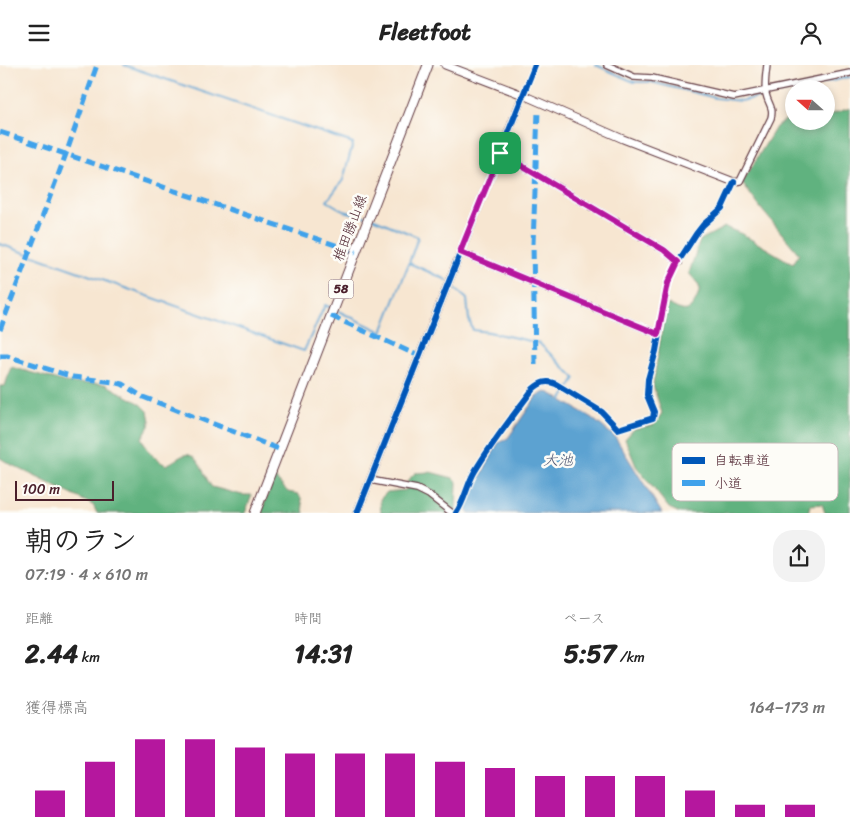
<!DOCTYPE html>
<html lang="ja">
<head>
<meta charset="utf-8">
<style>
	body { margin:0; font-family:Sriracha,"Klee One",sans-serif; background:#f2f2f2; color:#222; height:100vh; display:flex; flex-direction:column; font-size:19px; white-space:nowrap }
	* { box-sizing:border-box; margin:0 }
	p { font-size:16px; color:#767676 }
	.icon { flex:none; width:28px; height:28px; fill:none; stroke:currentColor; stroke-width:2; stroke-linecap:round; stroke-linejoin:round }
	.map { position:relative; height:448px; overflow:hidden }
	.panel { display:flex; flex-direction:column; background:#fff; flex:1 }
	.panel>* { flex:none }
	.needle { width:32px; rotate:291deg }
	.controls { position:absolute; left:785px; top:15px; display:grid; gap:10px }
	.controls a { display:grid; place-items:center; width:50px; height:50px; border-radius:50%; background:#fff; box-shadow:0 2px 8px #0003; font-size:25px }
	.scale { position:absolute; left:15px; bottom:12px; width:99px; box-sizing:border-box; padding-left:5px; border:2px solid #4a1f2b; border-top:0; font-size:14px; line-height:18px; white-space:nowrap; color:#4a1f2b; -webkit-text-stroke:4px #fdfcf7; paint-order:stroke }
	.pin { position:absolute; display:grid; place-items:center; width:42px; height:42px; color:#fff; margin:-21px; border-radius:10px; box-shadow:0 2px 8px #0006 }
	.round { display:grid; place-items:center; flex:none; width:52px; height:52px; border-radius:20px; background:#f2f2f2 }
	.headline { display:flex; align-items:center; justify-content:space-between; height:85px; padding:0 25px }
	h1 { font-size:28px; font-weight:800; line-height:38px }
	.metrics { display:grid; grid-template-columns:repeat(3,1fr); gap:8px; height:85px; padding:5px 25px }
	.metrics div { display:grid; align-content:center }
	.metrics b { font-size:25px; font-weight:800 }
	.metrics small { font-size:14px; font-weight:400 }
	.metrics p { font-size:14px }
	.chart { height:140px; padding:10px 25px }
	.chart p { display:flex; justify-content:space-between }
	.chart svg { width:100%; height:90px; margin-top:5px; stroke:#b5179e; stroke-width:6 }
	header { display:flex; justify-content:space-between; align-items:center; height:65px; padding:0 25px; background:#fff; font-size:22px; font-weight:800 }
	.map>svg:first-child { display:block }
</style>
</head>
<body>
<header><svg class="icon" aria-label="menu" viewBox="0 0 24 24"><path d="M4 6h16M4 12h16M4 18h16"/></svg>Fleetfoot<svg class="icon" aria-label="person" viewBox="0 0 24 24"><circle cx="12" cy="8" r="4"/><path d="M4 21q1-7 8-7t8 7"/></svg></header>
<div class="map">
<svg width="850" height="448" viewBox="0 0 850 448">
	<rect width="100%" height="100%" fill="#fdfcf7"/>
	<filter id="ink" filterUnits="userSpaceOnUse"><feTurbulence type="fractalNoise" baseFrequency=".02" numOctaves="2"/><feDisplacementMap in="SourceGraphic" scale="10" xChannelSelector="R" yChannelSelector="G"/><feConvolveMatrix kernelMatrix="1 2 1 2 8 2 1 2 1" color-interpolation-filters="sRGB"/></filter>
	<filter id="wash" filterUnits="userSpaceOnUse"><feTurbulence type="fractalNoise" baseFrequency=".0096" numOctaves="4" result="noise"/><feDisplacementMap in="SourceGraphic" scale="20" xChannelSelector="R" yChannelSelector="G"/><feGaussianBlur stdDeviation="1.12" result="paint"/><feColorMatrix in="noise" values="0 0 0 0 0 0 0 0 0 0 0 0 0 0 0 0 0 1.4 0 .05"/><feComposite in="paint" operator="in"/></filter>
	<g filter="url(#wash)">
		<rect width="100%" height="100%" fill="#f7e6d1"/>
		<g fill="#61b27f" stroke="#566855">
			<path d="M850,43V448H825L822,439L810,440L808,448H680L669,443L636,401L625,374L634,364L654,360L662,348L653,320L662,264L668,239C682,246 689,251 697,233C698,230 700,225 699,221C697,217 692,212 689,208L700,175L725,162L742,169L793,199L799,189L762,145L742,118L776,62L792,50H794V56H826V51Z"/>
			<path d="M11,302L69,318L105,319L141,339L148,346L150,356L149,361L142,373C147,385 154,394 166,400C173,397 179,392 184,390C199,386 205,415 212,422L242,430H252L245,448H97L93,440L10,399L0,393V321H5Z"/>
			<path d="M430,407L453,413L457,417L456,447L460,448H381L380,434L387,427L406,425L408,415L415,408Z"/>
			<path d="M274,412L288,427L298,429L301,433L304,448H261Z"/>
		</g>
		<path fill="#5ca2d1" stroke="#53607e" d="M545,327L550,328L592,353L615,372L662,448H469L465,442L498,378L508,373L536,332Z"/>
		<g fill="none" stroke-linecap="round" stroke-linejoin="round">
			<g stroke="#5ca2d1" stroke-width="2">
				<path d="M124,0L353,78L343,115L327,136L344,146L367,152"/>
				<path d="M596,0L634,17H651L716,33L741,36L850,12"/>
				<path d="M372,153L418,172L409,198"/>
				<path d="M0,179L304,286L325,240L331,243"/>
				<path d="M451,220L467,234L469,255L473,265L489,267L539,278L575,313L561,336"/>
				<path d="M336,245L382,267L409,198L445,214L448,216"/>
			</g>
		</g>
	</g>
	<g filter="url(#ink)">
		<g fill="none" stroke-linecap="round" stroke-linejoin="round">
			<defs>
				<g id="minor">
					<path d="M607,0L634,12L652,13L734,32L850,8"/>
					<path d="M523,30L535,0"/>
					<path d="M500,88L664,185L679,198"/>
					<path d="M460,187L658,269"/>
					<path d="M370,415L417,424L429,430L452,448"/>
					<path d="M456,448C465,436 467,419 475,406C492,377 513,351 533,324C541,317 547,315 556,319L602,347L618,364L653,353L654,347L647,330L648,314L656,286L668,218L678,197L696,169L703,160L722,143L734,117L740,116L771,53C774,42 768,39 766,29C764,21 766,9 767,0"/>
				</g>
				<g id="tertiary">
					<path d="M445,0L523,30L623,74L734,117"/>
					<path d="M357,448L523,30"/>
				</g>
				<path id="primary" d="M255,448L428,0"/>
			</defs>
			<use href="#minor" stroke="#643d44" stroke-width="8"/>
			<use href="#tertiary" stroke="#643d44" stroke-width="9"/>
			<use href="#primary" stroke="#643d44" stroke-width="11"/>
			<use href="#minor" stroke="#fff" stroke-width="5.5"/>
			<use href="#tertiary" stroke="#fff" stroke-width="7"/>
			<use href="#primary" stroke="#fff" stroke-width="9"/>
			<g stroke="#40a2eb" stroke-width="5" stroke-dasharray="10 5" stroke-linecap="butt">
				<path d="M0,67L356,187"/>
				<path d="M331,251L419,291"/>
				<path d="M0,265L66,89L97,0"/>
				<path d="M0,291H7L73,312L113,317L122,319L143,332L279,384"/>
				<path d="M535,299L533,179L538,46"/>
			</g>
			<defs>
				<g id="cycleway">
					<path d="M357,448L535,0"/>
					<path d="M456,448C465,436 467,419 475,406C492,377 513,351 533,324C541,317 547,315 556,319L602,347L618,364L653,353L654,347L647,330L648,314L656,286L668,218L678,197L696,169L703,160L722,143L734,117"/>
				</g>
			</defs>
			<use href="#cycleway" stroke="#fdfcf7" stroke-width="9"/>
			<use href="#cycleway" stroke="#0057b8" stroke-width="6"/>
		</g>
	</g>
	<g fill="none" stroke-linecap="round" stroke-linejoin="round" filter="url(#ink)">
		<defs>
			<path id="route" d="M500,88L664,185L678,197L668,218L658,269L460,187Z"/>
		</defs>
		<use href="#route" stroke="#fff" stroke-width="10"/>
		<use href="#route" stroke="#b5179e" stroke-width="6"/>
	</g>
	<g text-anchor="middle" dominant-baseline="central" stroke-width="5" stroke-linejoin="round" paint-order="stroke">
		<rect fill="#fdfcf7" stroke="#806168" stroke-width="1" x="328.5" y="214.5" width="25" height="19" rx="4"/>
		<g font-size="12" font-weight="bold" fill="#4a1f2b">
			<text x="341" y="224">58</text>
		</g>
		<g font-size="14" fill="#4a1f2b" stroke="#fdfcf7">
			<text transform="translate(350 163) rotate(-69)">椎田勝山線</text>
		</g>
		<g font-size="15" font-style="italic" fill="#525a76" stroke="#fdfcf7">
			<text x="558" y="395">大池</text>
		</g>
	</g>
	<rect x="672" y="378" width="166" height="58" rx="8" fill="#fdfcf7" stroke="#c7baba" stroke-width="1"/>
	<rect x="682" y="392" width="23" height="7" fill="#0057b8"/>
	<rect x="682" y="415" width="23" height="6" fill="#40a2eb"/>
	<g font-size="14" fill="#4a1f2b">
		<text x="714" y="400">自転車道</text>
		<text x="714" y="423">小道</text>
	</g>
</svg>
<div class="controls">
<a><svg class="needle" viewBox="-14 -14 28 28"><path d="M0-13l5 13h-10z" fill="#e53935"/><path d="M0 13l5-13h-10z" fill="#767676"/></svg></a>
</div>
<div class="scale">100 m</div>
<div class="pin" style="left:500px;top:88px;background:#1e9e55"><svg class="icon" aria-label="arrive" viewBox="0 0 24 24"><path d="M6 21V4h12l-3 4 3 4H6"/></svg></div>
</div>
<section class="panel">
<div class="headline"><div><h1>朝のラン</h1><p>07:19 · 4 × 610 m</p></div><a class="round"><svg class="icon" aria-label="share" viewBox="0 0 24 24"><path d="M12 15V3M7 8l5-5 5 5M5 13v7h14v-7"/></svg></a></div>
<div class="metrics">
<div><p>距離</p><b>2.44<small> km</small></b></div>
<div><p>時間</p><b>14:31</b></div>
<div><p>ペース</p><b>5:57<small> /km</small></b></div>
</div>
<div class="chart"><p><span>獲得標高</span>164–173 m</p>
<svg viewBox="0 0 160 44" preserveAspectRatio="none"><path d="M5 44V31M15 44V17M25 44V6M35 44V6M45 44V10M55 44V13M65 44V13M75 44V13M85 44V17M95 44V20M105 44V24M115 44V24M125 44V24M135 44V31M145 44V38M155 44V38"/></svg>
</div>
</section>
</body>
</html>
